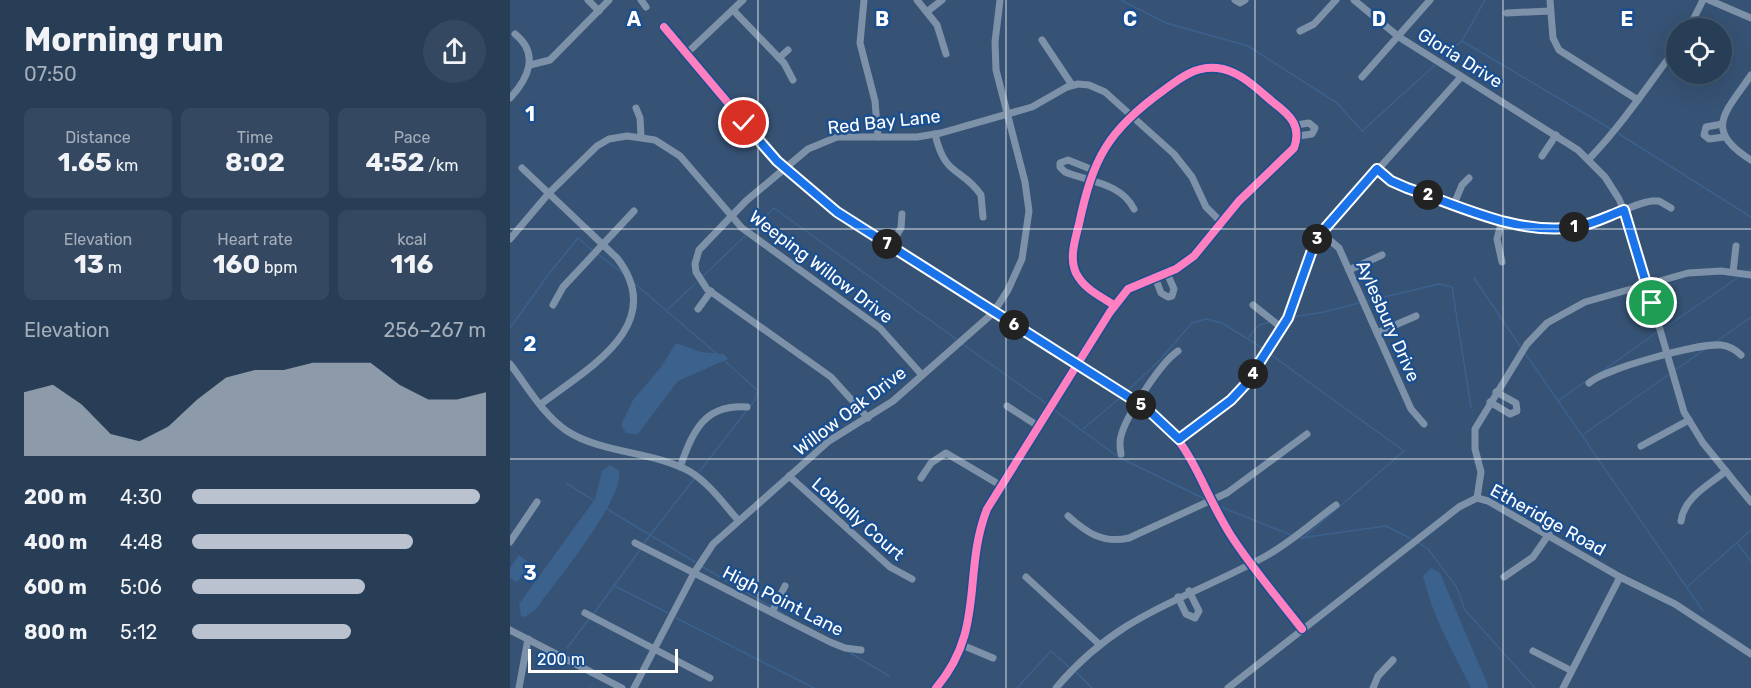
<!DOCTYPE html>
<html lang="en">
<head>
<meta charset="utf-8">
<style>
	body { margin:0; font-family:Rubik,sans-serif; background:#344961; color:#f1f3f6; height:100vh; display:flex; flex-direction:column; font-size:22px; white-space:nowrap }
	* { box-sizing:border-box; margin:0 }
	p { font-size:20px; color:#a5aeba }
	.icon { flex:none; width:33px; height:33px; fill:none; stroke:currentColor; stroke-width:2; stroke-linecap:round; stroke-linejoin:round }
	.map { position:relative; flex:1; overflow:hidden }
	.panel { display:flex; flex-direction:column; background:#283e57; width:510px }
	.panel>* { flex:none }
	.fabs { position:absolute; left:1156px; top:18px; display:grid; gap:12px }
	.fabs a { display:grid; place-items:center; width:66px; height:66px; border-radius:50%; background:#283e57; box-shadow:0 6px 24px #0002,0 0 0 2px #44576d; font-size:30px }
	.scale { position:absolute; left:18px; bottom:15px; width:150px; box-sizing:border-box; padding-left:6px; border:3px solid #fff; border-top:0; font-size:16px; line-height:21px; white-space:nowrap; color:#fff; -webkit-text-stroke:4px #1b4f8f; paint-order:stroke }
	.pin { position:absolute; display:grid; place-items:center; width:51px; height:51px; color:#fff; margin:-26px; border:3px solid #fff; border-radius:50%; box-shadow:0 2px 6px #0007 }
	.km { position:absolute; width:30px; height:30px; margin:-15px; border-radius:50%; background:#222; color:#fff; font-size:16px; line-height:30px; text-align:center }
	.round { display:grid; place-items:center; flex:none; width:63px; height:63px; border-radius:32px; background:#344961 }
	.head { display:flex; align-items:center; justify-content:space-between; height:102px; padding:0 24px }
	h1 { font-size:33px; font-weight:700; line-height:45px }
	.metrics { display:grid; grid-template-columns:repeat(3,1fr); gap:9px; height:102px; padding:6px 24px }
	.metrics div { display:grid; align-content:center; border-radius:9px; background:#344961; text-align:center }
	.metrics b { font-size:26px; font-weight:700 }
	.metrics small { font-size:16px; font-weight:400 }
	.metrics p { font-size:16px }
	.chart { height:168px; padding:12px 24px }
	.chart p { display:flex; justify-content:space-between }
	.chart svg { width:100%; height:108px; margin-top:6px; fill:#b9c2ce; opacity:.7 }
	ul { padding:0 24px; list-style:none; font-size:20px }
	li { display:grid; grid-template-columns:96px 72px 1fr; align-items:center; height:45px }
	li i { height:15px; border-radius:8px; background:#b9c2ce }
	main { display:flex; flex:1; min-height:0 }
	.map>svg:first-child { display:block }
</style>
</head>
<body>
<main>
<section class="panel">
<div class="head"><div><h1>Morning run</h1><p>07:50</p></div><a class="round"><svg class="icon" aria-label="share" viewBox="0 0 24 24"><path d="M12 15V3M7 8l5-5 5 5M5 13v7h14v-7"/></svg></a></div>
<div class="metrics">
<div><p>Distance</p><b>1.65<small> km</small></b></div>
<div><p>Time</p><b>8:02</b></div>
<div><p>Pace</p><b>4:52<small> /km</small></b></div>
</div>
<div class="metrics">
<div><p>Elevation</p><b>13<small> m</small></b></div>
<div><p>Heart rate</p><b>160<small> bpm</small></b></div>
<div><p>kcal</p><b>116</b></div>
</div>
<div class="chart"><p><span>Elevation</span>256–267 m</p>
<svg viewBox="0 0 160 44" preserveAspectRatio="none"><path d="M0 44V18L10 15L20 23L30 35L40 38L50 32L60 21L70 12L80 9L90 9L100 6L110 6L120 6L130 15L140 21L150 21L160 18V44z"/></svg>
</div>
<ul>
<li><b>200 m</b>4:30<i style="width:98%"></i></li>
<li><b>400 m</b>4:48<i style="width:75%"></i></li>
<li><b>600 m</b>5:06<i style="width:59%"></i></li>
<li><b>800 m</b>5:12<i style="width:54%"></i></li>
</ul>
</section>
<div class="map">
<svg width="1241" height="688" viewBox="0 0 1241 688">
	<rect width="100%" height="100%" fill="#365274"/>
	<g fill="#3b618d">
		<path d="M166,343L191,352L214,354L218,359L168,381L127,435L116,433L111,425L123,400L151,367Z"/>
		<path d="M100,465L109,471C115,498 44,584 26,609L15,617L11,616L9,604L85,499L92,471Z"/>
		<path d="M9,555L19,563L17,571L7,582L0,578V568Z"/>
		<path d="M921,568L930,573L979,688H961C943,652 922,615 913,576Z"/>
	</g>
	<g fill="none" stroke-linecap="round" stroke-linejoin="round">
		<g stroke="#3b618d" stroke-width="1.5">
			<path d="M611,0L656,23L738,46L827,103L852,131L925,65"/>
			<path d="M952,41L1101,129"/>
			<path d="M931,59L952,41L975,0"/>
			<path d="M1109,134L1241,217"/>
			<path d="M241,231L264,208L446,339"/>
			<path d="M89,255L111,272"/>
			<path d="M1238,271L1241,269"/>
			<path d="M192,277L235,236"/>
			<path d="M964,278L1010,346"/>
			<path d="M124,283L207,354"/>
			<path d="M857,301L929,284L942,287L961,407"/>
			<path d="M158,309L186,283"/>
			<path d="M783,317L814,312L849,303"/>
			<path d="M0,328L38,275L68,238L82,250"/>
			<path d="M1153,329L1229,277"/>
			<path d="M739,337L749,325L761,322"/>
			<path d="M1207,341L1241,317"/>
			<path d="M454,345L537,404"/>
			<path d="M1015,353L1193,611"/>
			<path d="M760,354L894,451L792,539"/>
			<path d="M1165,370L1194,350"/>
			<path d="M1088,374L1146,333"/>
			<path d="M617,391L647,363L682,323L696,319L712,323L754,349"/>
			<path d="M1048,401L1076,381"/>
			<path d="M543,409L608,457L695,499"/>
			<path d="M573,429L611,397"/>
			<path d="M1074,434L1158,375"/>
			<path d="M189,472L245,400L248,391L215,361"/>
			<path d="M56,483L83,500"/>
			<path d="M706,505L781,535"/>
			<path d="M97,509L185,562"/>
			<path d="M790,538L876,526L902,539"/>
			<path d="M134,543L184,479"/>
			<path d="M909,543L918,549L946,586L955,610L1025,688"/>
			<path d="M1227,543L1241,561"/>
			<path d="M193,567L260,606"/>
			<path d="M105,586L158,613"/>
			<path d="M1178,586L1241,530"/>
			<path d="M267,610L280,618"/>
			<path d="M84,613L130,550"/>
			<path d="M166,618L304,688"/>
			<path d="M57,648L79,619"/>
			<path d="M337,651L379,676"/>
			<path d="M566,672L582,688"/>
			<path d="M80,688V686"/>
			<path d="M507,688L541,651L559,667"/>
		</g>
		<g stroke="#7d92a8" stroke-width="7">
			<path d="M78,0L89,11"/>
			<path d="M131,0L136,7"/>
			<path d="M354,0L350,43L365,101L368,137"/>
			<path d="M407,0L427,25L436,54"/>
			<path d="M725,0L730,3L735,0"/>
			<path d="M844,0L889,37L1068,150L1095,177L1109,199L1119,223L1174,412L1193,443L1241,502"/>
			<path d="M1040,0L1043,38L1049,50L1128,100"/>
			<path d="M1199,0L1241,18"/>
			<path d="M223,10L274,63L283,80"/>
			<path d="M418,11L432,0"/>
			<path d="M997,13L1040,11"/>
			<path d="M154,27L267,161L327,212L621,398C686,441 683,474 720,534C741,567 768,598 792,629"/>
			<path d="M1179,28L1193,0"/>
			<path d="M790,31L804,24L826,0"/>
			<path d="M532,40L562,85"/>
			<path d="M176,54L233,0"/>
			<path d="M269,58L278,50"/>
			<path d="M20,65L40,60L99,0"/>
			<path d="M1241,75C1216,112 1192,130 1241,160"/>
			<path d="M852,77L920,0"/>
			<path d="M0,98C18,79 30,54 5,34"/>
			<path d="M126,108L130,118L131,136"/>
			<path d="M1212,124L1196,127L1194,135L1199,139L1214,137"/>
			<path d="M786,125L799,123L805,128L802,134L788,136"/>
			<path d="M425,134C435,178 452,167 471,195L473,217"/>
			<path d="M1032,156L1046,135"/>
			<path d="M1079,159C1112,125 1138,85 1167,47"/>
			<path d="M12,168L107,258C159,325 77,369 31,404"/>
			<path d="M867,169L881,181L897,188C950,206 1010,236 1067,227C1093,223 1116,205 1142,201H1149L1161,208"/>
			<path d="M583,170L558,160L550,163V167L555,172C580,182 611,183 624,209"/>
			<path d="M944,204L952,185L959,178"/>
			<path d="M811,233L829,248L901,409L914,424"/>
			<path d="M0,239L39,193L87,146L99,139L117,136L145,140L170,156L232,228L370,328L412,375"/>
			<path d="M380,246L391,228L392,214"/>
			<path d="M992,262L987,239L992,220"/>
			<path d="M839,270L872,255"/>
			<path d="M1223,272L1226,246"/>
			<path d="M645,277L651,293L658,297L662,296L664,289L657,273"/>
			<path d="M43,305L53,287L124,211"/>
			<path d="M743,305L772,328"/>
			<path d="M188,309L201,291"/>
			<path d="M867,333L906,316"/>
			<path d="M0,364C17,386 33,415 57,431C93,454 142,451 179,471C199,483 213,503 228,520"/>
			<path d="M1079,383C1093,369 1190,343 1211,345C1219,346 1225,349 1231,355"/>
			<path d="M980,402L1000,414L1007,411L1006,403L986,392"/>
			<path d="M497,406L528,426"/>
			<path d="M358,418L321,377L197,289L186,272L185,264L189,250L236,201L298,149L327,137H407L431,133L522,107L557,87L568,84L579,85L595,92L664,154L682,177L696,207L711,222"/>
			<path d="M669,439L726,396L741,377L781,311L796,266L811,233L951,77"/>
			<path d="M1131,446L1179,420"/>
			<path d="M611,454C610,448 609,442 611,436C616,416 651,362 668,351"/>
			<path d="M170,467C183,432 193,404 237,407"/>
			<path d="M279,476L380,567L402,579"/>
			<path d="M411,478L421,463L436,453L490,485"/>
			<path d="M967,498L971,472L965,449V429L1017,344L1037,323L1075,302L1178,273L1211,271L1241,275"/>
			<path d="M558,516C577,533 593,544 619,538L717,493L797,434"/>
			<path d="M1171,521C1174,497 1199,485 1216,471"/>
			<path d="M0,542L27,502"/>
			<path d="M125,543L320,642L335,648L351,650"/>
			<path d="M516,577L589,644"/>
			<path d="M994,577L1023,557L1039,534"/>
			<path d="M668,597L676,614L685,618L689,611L679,591"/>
			<path d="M262,612L275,586"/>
			<path d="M75,613L200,678"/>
			<path d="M0,630L112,688"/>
			<path d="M452,645L483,658"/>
			<path d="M1023,651L1060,670"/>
			<path d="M9,688L18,639"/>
			<path d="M124,688L184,573L203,544L319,441L383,401L483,313L498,290L512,259L519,211L515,182L486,70L485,42L490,0"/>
			<path d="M426,688C476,630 452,573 477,509L600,312L618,289L666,269L684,256L729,201L784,148C792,126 780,115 764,103C747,89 729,70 707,68C685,66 670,78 654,90C598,130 583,158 569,224C565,240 559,258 566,273C574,289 590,296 604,305"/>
			<path d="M546,688C610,612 674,601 756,556C781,542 803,522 826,505"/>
			<path d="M718,688L949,507L967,498L978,501L1110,577L1165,604L1241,654"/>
			<path d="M863,688L868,676L883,660"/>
			<path d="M1053,688L1110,577"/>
		</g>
		<defs>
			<g id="cycleway">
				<path d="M154,27L267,161L327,212L621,398C686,441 683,474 720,534C741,567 768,598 792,629"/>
				<path d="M426,688C476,630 452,573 477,509L600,312L618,289L666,269L684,256L729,201L784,148C792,126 780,115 764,103C747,89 729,70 707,68C685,66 670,78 654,90C598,130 583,158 569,224C565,240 559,258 566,273C574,289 590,296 604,305"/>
			</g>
		</defs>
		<use href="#cycleway" stroke="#1b4f8f" stroke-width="11"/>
		<use href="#cycleway" stroke="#ff80c0" stroke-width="8"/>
	</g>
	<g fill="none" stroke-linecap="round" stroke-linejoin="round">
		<defs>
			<path id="route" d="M234,123L267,161L327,212L636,408L669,439L721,400L735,385L778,318L801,253L811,233L867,169L881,181L897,188C950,206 1009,236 1066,227C1083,224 1098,216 1114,210L1142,303"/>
		</defs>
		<use href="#route" stroke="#fff" stroke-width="12"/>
		<use href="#route" stroke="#1a73e8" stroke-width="8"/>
	</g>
	<path fill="none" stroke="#fff" stroke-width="1.5" stroke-opacity="0.55" d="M248,0V688M496,0V688M745,0V688M993,0V688M0,229H1241M0,459H1241"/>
	<g text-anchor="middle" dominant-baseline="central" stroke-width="5" stroke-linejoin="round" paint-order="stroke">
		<g font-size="18" fill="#fff" stroke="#1b4f8f">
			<text transform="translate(950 58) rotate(32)">Gloria Drive</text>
			<text transform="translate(374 122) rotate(-6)">Red Bay Lane</text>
			<text transform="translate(311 267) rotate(37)">Weeping Willow Drive</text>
			<text transform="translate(878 321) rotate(66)">Aylesbury Drive</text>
			<text transform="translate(340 411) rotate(-37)">Willow Oak Drive</text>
			<text transform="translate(348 519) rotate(41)">Loblolly Court</text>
			<text transform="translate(1038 520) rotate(29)">Etheridge Road</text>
			<text transform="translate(273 601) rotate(27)">High Point Lane</text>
		</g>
	</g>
	<g font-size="20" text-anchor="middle" font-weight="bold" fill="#fff" stroke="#1b4f8f" stroke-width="5" stroke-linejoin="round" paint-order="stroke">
		<text x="124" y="26">A</text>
		<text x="372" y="26">B</text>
		<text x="620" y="26">C</text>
		<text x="869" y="26">D</text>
		<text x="1117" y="26">E</text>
		<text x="20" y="121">1</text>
		<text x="20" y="351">2</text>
		<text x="20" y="580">3</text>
	</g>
</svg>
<div class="fabs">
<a><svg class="icon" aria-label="locate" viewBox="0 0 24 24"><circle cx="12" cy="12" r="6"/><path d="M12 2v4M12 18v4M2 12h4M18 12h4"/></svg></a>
</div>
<div class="scale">200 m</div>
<div class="pin" style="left:1142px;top:303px;background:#1e9e55"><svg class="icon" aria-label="arrive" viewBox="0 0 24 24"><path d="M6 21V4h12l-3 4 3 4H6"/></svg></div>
<div class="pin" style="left:234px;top:123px;background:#d93025"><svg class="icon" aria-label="check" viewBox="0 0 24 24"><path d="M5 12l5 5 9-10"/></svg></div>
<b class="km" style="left:1064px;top:227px">1</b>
<b class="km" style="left:918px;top:195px">2</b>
<b class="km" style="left:807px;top:239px">3</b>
<b class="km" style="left:743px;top:374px">4</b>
<b class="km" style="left:631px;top:405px">5</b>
<b class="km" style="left:504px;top:325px">6</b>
<b class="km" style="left:377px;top:244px">7</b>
</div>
</main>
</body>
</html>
